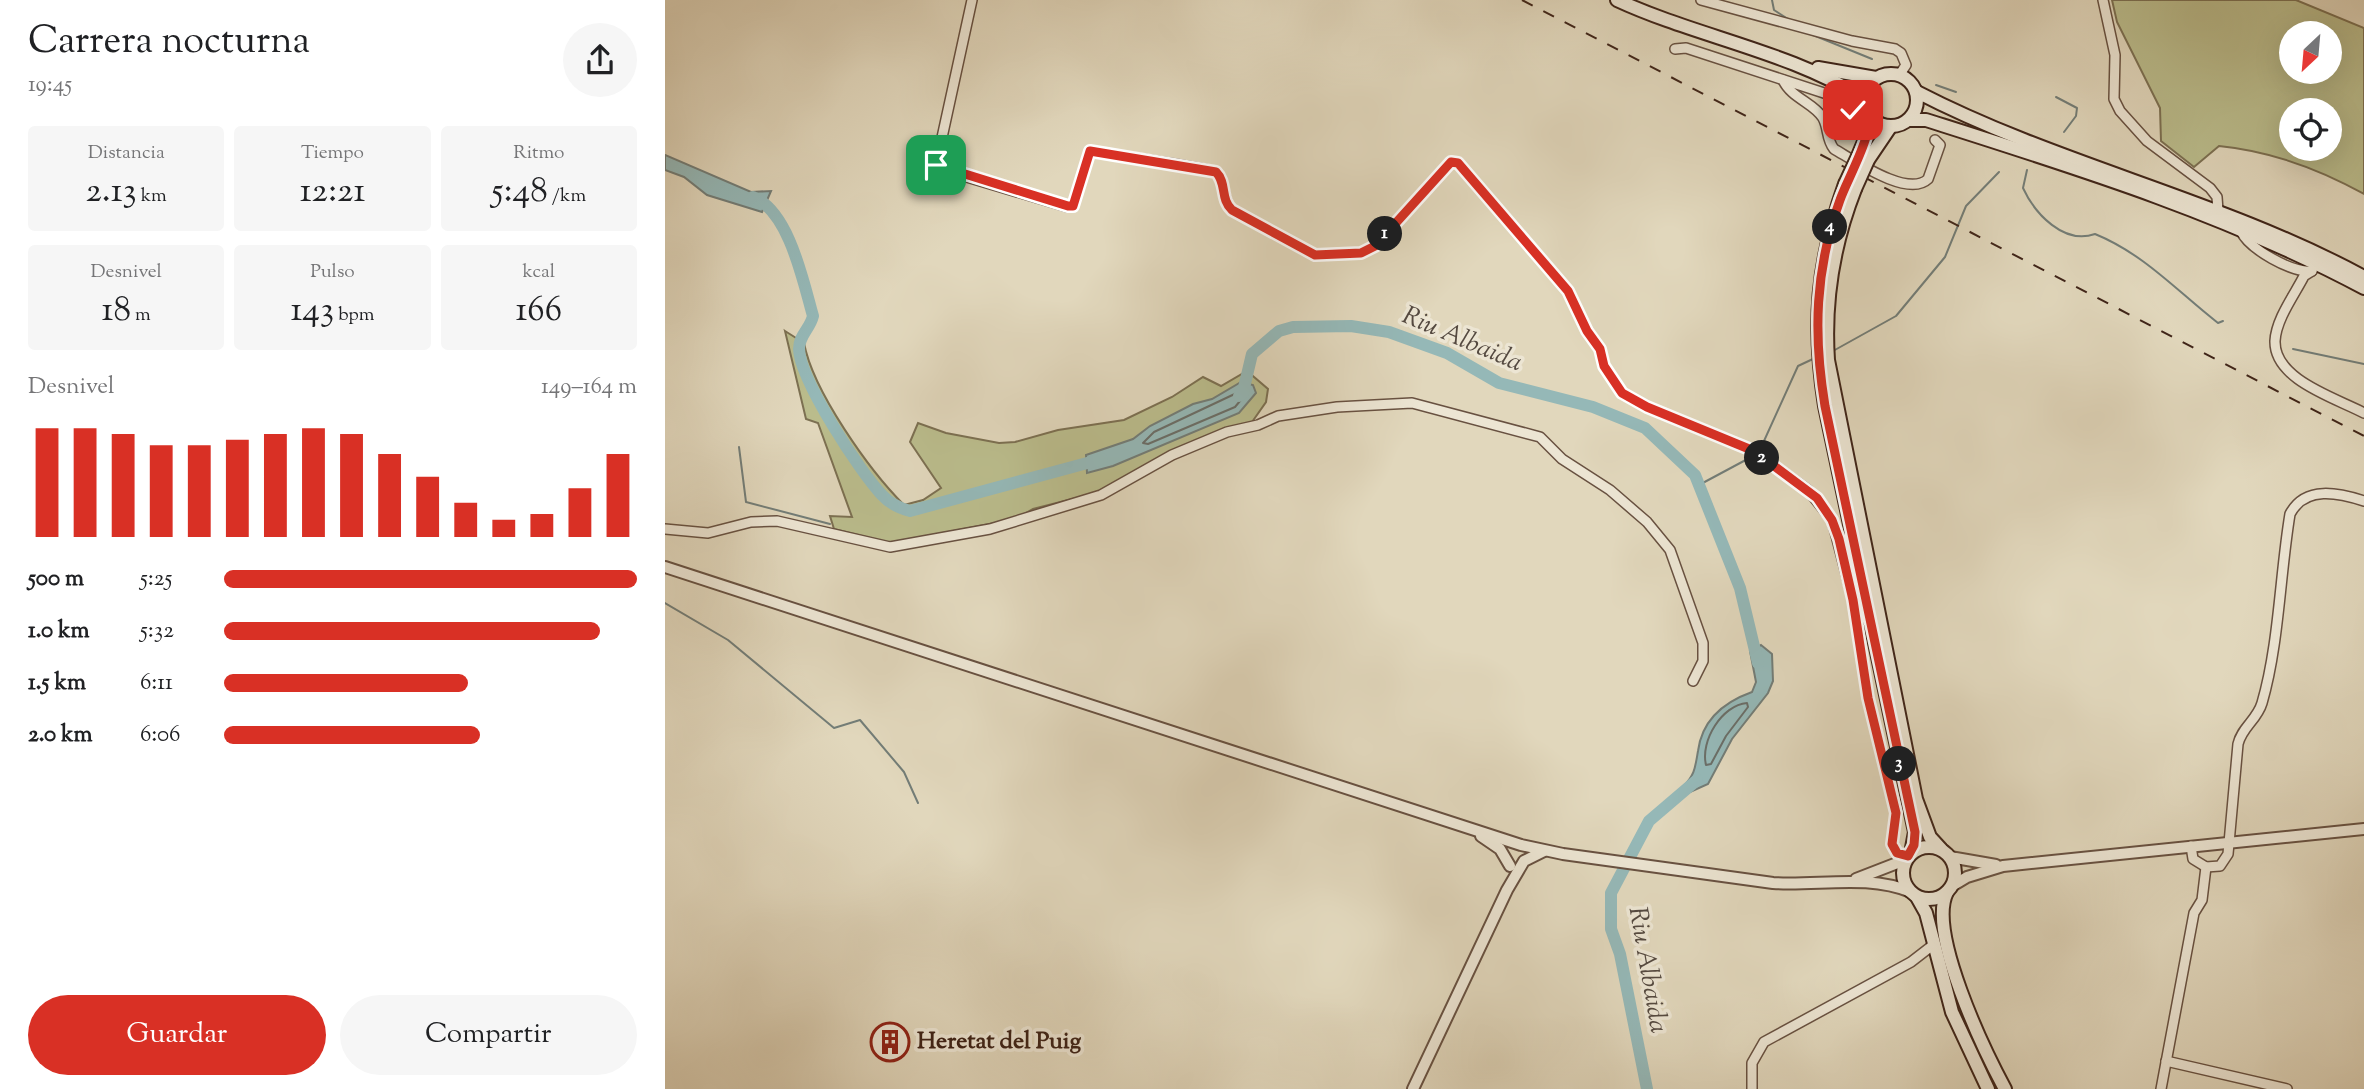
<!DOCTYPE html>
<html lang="es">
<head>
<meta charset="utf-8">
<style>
	body { margin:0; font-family:"Sorts Mill Goudy",serif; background:#f6f6f6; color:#202124; height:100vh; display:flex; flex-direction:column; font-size:26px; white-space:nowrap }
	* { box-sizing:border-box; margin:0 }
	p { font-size:23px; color:#757577 }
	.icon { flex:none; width:38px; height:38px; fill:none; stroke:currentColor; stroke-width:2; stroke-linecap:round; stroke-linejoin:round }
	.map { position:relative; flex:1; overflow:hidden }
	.panel { display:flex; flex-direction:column; background:#fff; width:665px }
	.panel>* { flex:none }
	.needle { width:46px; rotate:206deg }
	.tools { position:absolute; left:1614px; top:21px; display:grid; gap:14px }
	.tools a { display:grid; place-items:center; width:63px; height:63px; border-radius:50%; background:#fff; box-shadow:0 7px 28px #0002; font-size:35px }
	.pin { position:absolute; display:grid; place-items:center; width:60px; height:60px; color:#fff; margin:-30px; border-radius:14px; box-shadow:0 4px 10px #0006 }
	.km { position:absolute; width:35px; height:35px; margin:-18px; border-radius:50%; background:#222; color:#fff; font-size:19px; line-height:35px; text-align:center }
	.round { display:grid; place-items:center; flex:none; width:74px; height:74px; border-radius:37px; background:#f6f6f6 }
	.overview { display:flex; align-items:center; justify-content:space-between; height:119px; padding:0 28px }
	h1 { font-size:38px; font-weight:600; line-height:52px }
	.metrics { display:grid; grid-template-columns:repeat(3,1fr); gap:10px; height:119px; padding:7px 28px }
	.metrics div { display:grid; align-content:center; border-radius:7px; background:#f6f6f6; text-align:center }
	.metrics b { font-size:35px; font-weight:600 }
	.metrics small { font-size:19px; font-weight:400 }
	.metrics p { font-size:19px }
	.chart { height:196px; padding:14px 28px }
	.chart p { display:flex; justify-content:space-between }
	.chart svg { width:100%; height:126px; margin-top:7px; stroke:#d93025; stroke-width:6 }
	.action { display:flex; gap:14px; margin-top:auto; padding:14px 28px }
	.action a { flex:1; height:80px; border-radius:42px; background:#d93025; color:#fff; font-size:28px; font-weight:600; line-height:80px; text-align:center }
	.action a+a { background:#f6f6f6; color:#202124 }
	ul { padding:0 28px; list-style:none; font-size:23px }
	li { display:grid; grid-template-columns:112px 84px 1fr; align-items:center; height:52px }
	li i { height:18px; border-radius:9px; background:#d93025 }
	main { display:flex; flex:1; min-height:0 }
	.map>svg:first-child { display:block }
</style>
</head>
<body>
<main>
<section class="panel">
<div class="overview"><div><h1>Carrera nocturna</h1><p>19:45</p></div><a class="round"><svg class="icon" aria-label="share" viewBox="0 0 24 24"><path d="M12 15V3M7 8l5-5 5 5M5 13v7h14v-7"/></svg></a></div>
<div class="metrics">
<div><p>Distancia</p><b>2.13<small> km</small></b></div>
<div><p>Tiempo</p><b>12:21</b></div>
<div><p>Ritmo</p><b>5:48<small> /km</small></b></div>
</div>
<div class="metrics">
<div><p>Desnivel</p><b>18<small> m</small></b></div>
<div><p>Pulso</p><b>143<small> bpm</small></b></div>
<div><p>kcal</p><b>166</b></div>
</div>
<div class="chart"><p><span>Desnivel</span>149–164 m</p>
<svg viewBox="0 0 160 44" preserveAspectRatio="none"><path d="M5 44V6M15 44V6M25 44V8M35 44V12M45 44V12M55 44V10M65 44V8M75 44V6M85 44V8M95 44V15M105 44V23M115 44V32M125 44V38M135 44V36M145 44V27M155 44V15"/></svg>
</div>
<ul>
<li><b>500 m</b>5:25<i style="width:100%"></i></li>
<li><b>1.0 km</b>5:32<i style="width:91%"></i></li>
<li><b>1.5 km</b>6:11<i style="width:59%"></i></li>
<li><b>2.0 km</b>6:06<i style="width:62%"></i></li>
</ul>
<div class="action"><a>Guardar</a><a>Compartir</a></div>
</section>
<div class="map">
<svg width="1699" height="1089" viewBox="0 0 1699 1089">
	<rect width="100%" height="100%" fill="#e1d7bc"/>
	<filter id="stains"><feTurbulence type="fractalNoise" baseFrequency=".00286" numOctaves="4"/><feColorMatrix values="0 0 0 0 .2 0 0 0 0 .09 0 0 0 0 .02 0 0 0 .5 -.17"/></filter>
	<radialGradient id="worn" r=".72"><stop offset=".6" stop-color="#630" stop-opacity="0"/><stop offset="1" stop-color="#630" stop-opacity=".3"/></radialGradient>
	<g fill="#babc8c" stroke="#7c7052" stroke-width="2" fill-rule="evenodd">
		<path d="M1447,0H1631L1699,28V194C1654,169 1605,151 1554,146L1529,167L1496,141L1495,108L1452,22ZM1626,33H1664V72H1626ZM1626,110H1664V149H1626Z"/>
		<path d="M120,331L139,343C148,391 204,470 239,505L258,500L276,488L245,442L253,423L281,433L334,443L350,442L393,430L459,420L507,397L538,377L556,386L582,371L603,389L601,402L587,422L431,493L368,509L351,519L225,543L169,529L165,516L187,517L153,423L141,419Z"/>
	</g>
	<g fill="#95b8b7" stroke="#737d77" stroke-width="2">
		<path d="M0,155L86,192L106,191L97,212L42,195L19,177L0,170Z"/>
		<path d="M576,382L588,385L591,393L574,413L448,466L422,473L421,455L468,439L485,426L528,404L547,399Z"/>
		<path d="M1096,645L1107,654L1108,681L1103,693L1067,739L1043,784L1023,793L1019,786C1030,774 1030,768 1033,751C1037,720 1059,702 1087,692L1091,682L1085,651Z"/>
	</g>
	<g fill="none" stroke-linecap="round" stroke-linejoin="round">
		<g stroke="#6a6e68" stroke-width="2">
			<path d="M576,391L580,395L570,407L483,444L478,443L489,432Z"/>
			<path d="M1082,703L1083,707L1061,736L1046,764L1041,765C1035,741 1057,705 1082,703Z"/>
		</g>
		<g stroke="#737d77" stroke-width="2">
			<path d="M1107,0L1109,10L1123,19"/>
			<path d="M1148,35L1207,59"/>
			<path d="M1271,85L1291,92"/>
			<path d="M1391,97L1412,108L1411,116L1399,132"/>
			<path d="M1362,170L1358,188C1370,214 1399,245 1430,234C1479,254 1512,291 1553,323L1558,321"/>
			<path d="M1628,349L1699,364"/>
			<path d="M1168,351L1231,316L1280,257L1301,206L1334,172"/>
			<path d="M74,447L81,502L165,524"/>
			<path d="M1094,452L1133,366L1150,358"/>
			<path d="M1034,485L1090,455"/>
			<path d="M0,603L63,640L169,728L195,720L239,772L253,803"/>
		</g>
		<g stroke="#95b8b7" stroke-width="12">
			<path d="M88,197C124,211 138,281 148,316C145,329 134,335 134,349C135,380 195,472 217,495C225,504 234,508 245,511L437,459"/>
			<path d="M574,396L578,392L587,354L614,331L628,327L686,326L724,332L782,353L834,383L928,407L980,428L1030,475L1075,588L1093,663"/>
			<path d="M982,1089L955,954L946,929V893L984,821L1032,780"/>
		</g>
		<defs>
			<g id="minor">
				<path d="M307,0L271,165L275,169L403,207L408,206L425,151C467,159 509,162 551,172C562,183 556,199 567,210L650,255L696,253L710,246L786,162L793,163L903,291L922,331L935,349L939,366L957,393L982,407L1089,451L1143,490L1167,520L1188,600L1203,698L1231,813L1227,844L1232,853L1243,856"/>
				<path d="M1036,0L1187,41L1230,49L1236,53L1241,65L1235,74"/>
				<path d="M1438,0L1450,55L1449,99L1455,111L1482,141L1545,188L1552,197L1553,211"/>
				<path d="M1010,49L1021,48L1162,94L1191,111L1202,110"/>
				<path d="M1118,80C1126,98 1149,103 1158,118C1164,129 1161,139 1169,149C1190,161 1243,198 1263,179L1275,145L1270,140"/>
				<path d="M1576,231C1584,249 1627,273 1647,271"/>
				<path d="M1647,271L1639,276C1630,294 1611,319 1610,341C1609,380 1671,398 1699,413"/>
				<path d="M0,529L43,533L86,522L112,521L225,547L325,529L436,495L507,455L562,432L593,425L613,416L672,407L747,403L875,437L897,459L945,490L982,522L1005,550L1038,643V661L1028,681"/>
				<path d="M1526,846L1528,859L1541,867L1555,866L1563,854L1573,744C1577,727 1592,720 1597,703C1614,645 1615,574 1625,514C1640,485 1674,493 1699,501"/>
				<path d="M1501,1061L1622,1089"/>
				<path d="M1087,1089V1063L1099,1042L1246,962L1268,945"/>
				<path d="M1496,1089L1529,913L1537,900L1541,867"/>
			</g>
			<g id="tertiary">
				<path d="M0,567L856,845L898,854L1108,883C1153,886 1203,874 1246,892"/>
				<path d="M816,836L835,849L845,866"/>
				<path d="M1285,857L1331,865"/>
				<path d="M1191,879L1240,860"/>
				<path d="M1287,886L1302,877L1338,866L1699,829"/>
				<path d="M748,1089L842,890L859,861L879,851"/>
			</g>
			<g id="secondary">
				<path d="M952,0C1032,37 1124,51 1200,99"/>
				<path d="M1153,68L1211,78"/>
				<circle cx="1226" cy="100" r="26"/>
				<path d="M1252,92C1395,166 1557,200 1699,277"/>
				<path d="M1244,120H1261C1409,167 1561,214 1699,288"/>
				<path d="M1193,156L1203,132L1204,114"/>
				<path d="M1203,160L1226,126"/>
				<path d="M1180,184C1152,263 1147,324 1160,406L1250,832L1246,853"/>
				<path d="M1190,189C1168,245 1159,300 1163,360L1251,799L1265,837L1276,849"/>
				<circle cx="1264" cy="873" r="26"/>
				<path d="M1282,892C1262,932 1319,1050 1340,1089"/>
				<path d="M1252,897L1261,913L1287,1012L1323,1089"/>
			</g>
		</defs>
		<use href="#minor" stroke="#685141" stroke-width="12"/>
		<use href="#tertiary" stroke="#685141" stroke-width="14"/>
		<use href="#secondary" stroke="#3f2418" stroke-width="16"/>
		<use href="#minor" stroke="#ece5d3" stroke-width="9"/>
		<use href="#tertiary" stroke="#ece5d3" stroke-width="10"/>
		<use href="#secondary" stroke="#ece5d3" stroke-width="12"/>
		<path stroke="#3f2418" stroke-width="2" stroke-dasharray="12 12" stroke-linecap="butt" d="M857,0L1699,436"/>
		<defs>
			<g id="secondary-bridge">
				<path d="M1180,184L1193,156"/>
				<path d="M1190,189L1203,160"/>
			</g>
		</defs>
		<use href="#secondary-bridge" stroke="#3f2418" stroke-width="16" stroke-linecap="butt"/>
		<use href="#secondary-bridge" stroke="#ece5d3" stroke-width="12"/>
	</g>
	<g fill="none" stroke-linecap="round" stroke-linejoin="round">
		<defs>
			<path id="route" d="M271,165L403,206H408L425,151L551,172C562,183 555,199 567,210L650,255L696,253L710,246L786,162L793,163L903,291L922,331L935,349L939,366L957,393L982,407L1089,451L1152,498L1167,520L1174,539L1188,600L1203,698L1231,813L1227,844L1232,853L1243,856L1249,845L1250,832L1160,406C1148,334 1150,269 1175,200C1182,179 1212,129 1202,110H1188"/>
		</defs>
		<use href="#route" stroke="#fff" stroke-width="14"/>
		<use href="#route" stroke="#d93025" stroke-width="9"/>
	</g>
	<defs>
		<symbol id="building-ring" viewBox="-11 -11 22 22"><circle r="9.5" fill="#ece5d3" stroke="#8f2418" stroke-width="1.5"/><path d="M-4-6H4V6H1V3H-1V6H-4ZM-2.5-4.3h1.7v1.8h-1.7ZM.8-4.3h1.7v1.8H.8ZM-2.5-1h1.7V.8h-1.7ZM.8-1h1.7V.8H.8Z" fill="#8f2418"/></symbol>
	</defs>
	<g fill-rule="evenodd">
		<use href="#building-ring" x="203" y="1020" width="44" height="44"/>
	</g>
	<g text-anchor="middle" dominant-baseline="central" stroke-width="7" stroke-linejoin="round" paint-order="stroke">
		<g font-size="24" font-weight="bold" fill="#3f2418" stroke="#ece5d3" text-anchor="start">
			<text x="252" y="1042">Heretat del Puig</text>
		</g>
		<g font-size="26" font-style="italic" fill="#544940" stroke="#ece5d3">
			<text transform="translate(797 340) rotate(23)">Riu Albaida</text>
			<text transform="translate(982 970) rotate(80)">Riu Albaida</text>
		</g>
	</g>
	<rect width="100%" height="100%" filter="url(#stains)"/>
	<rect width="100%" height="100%" fill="url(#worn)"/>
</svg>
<div class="tools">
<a><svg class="needle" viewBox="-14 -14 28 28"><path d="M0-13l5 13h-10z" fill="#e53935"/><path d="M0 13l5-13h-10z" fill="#757577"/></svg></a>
<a><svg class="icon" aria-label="locate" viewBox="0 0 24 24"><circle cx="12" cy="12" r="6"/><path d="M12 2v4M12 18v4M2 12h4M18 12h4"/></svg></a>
</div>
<div class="pin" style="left:271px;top:165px;background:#1e9e55"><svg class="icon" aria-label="arrive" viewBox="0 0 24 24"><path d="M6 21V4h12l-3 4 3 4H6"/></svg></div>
<div class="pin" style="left:1188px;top:110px;background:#d93025"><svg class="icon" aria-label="check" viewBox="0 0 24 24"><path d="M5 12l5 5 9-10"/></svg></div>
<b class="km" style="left:720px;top:234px">1</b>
<b class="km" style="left:1097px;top:458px">2</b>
<b class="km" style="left:1234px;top:764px">3</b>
<b class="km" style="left:1165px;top:227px">4</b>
</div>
</main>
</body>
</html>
